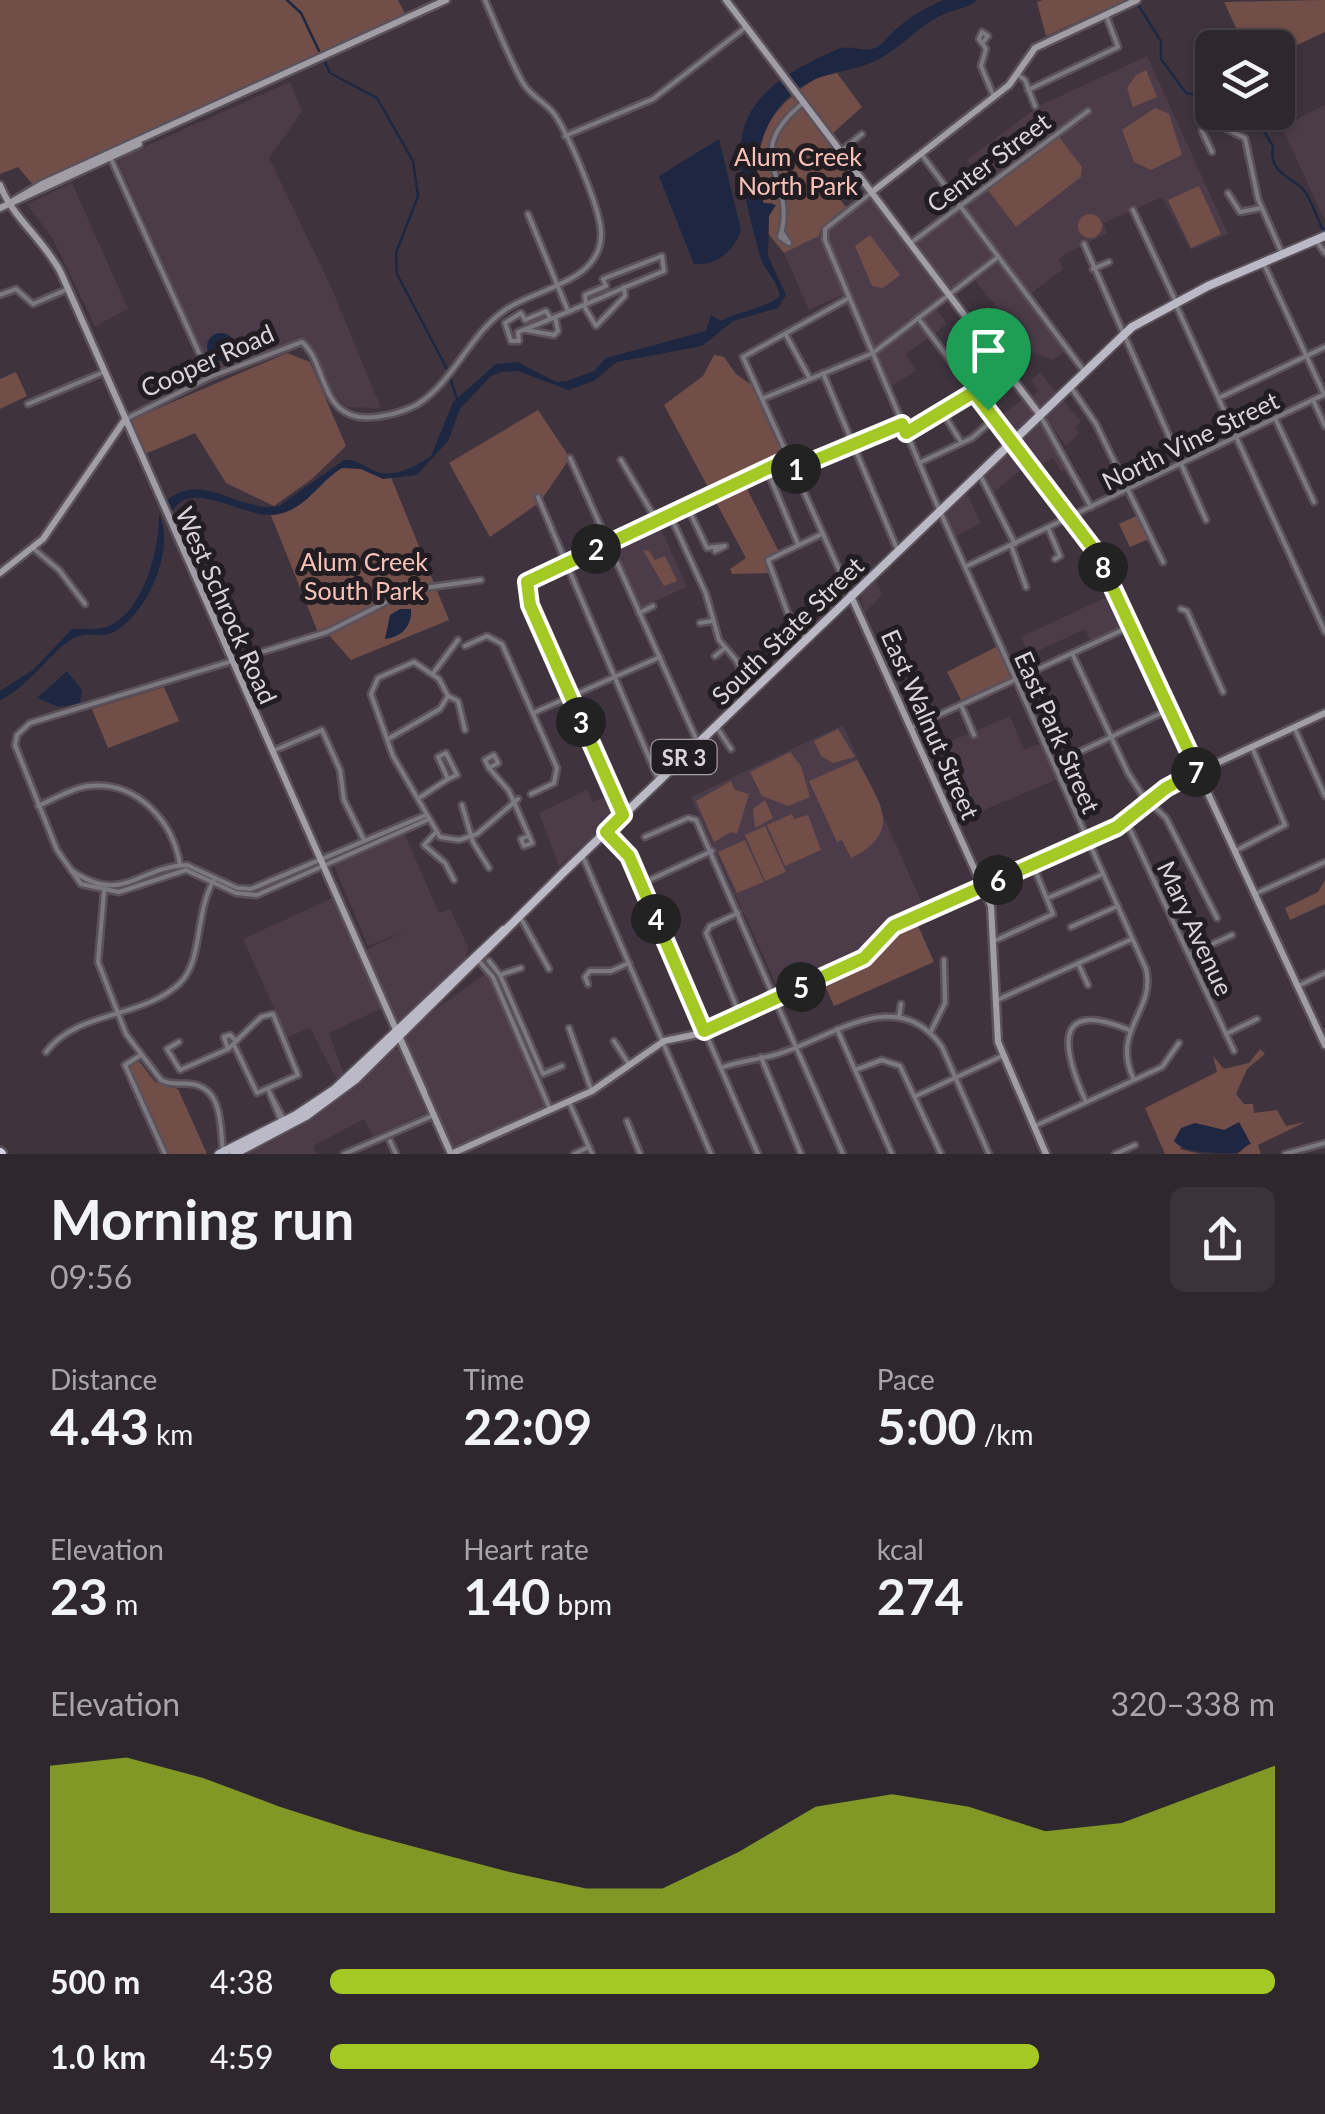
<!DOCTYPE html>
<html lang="en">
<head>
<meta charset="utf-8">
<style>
	body { margin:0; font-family:Lato,sans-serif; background:#3b333a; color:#f1f3f6; height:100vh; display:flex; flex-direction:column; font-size:38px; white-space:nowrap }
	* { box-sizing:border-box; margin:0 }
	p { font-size:32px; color:#a7a5aa }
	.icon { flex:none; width:55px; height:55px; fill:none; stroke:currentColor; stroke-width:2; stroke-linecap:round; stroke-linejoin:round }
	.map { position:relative; height:1154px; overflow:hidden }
	.panel { display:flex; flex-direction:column; background:#2f272e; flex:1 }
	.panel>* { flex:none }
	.fabs { position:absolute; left:1195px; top:30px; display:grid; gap:20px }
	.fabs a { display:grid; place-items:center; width:100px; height:100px; border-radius:15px; background:#2f272e; box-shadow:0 2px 8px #0004,0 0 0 2px #4a444a; font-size:50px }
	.pin { position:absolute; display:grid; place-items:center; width:85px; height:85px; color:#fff; margin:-102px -42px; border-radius:50% 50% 50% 0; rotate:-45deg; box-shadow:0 0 10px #0007 }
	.pin .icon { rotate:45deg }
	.km { position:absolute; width:50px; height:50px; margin:-25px; border-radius:50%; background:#222; color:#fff; font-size:28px; line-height:50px; text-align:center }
	.round { display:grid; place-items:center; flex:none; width:105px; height:105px; border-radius:15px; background:#3b333a }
	.headline { display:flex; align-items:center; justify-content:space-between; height:170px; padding:0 50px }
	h1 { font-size:55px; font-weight:700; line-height:75px }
	.metrics { display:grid; grid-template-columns:repeat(3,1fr); gap:15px; height:170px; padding:10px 50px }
	.metrics div { display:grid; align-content:center }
	.metrics b { font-size:50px; font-weight:700 }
	.metrics small { font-size:28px; font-weight:400 }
	.metrics p { font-size:28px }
	.chart { height:280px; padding:20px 50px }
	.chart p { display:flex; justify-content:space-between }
	.chart svg { width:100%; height:180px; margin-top:10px; fill:#a4c824; opacity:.7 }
	ul { padding:0 50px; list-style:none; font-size:32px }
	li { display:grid; grid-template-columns:160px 120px 1fr; align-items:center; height:75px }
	li i { height:25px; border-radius:12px; background:#a4c824 }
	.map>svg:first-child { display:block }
</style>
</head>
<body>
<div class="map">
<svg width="1325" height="1154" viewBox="0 0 1325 1154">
	<rect width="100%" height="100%" fill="#3f343e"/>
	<g fill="#4c3c4a">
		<path d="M1147,56L1228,234L1191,250L1162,197L1104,223L1107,233L1065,254L1059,260L1063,269L1026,297L1066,350L1053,360L1034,353L970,274L932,304L947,324L906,354L916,371L883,391L842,295L809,310L784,253L829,231L872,195L908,242L985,184L967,160L1039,106Z"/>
		<path d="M290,82L302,111L269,158L331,287L381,408L348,407L335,397L304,338L212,372L117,159Z"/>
		<path d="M1325,105V221L1282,127Z"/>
		<path d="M72,183L128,309L95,326L53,239L27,204Z"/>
		<path d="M1040,373L1057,393L1040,409L1031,398L1038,391L1031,381Z"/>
		<path d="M1024,398L1035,414L1011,435L998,418Z"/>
		<path d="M1063,400L1081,421L1075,427L1079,433L1066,446L1045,417Z"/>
		<path d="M1042,420L1062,450L1058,454L1071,471H1061L1053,457L1036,469L1018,444Z"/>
		<path d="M1013,448L1026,465L994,492L985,474Z"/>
		<path d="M966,492L981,523L956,536L945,513Z"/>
		<path d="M659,524L687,587L641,607L613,545Z"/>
		<path d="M875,580L882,595L865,613L860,593Z"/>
		<path d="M1113,594L1127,625L1091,642L1085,629L1029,655L1021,637Z"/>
		<path d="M1010,716L1024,750L1041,744L1056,780L957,821L928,751Z"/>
		<path d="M843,725L925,910L889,926L855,959L780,993L691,797Z"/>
		<path d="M587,790L593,802L613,793L621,811L559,866L539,813Z"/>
		<path d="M399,834L405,835L439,913L450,909L468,947L463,974L408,1029L492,969L554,1108L451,1154L386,1006L329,1033L348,1086L342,1090L310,1028L287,1037L243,939L337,896L362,952L407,930L368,946L335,868V863Z"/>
		<path d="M392,1048L399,1050L426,1113L373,1136L364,1119L313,1146L317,1154H246L332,1103Z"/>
	</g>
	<g fill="#724e48">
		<path d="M0,0H398L405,14L34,186L18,167L0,174Z"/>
		<path d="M1043,0H1126L1046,36L1037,2Z"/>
		<path d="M1325,0V32L1278,54V48L1245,47L1224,2Z"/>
		<path d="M1146,70L1157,97L1133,107L1127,88L1136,75Z"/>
		<path d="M837,73L862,107L833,133L799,90L818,77Z"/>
		<path d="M793,96L859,180L837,196L846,207L821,228L819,236L784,253L762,226L773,203H764C748,165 760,121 793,96Z"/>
		<path d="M1155,108L1169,114L1182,155L1151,170L1134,162L1122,130Z"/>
		<path d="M1055,132L1082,167L1081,177L1016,227L985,186Z"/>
		<path d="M1199,186L1221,234L1191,248L1168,200Z"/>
		<circle cx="1090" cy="226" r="12"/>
		<path d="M870,235L900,275L883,288L872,286L855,246Z"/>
		<path d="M287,353L310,362L346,446L312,479L274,506L226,483L195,433L145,454L131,420Z"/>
		<path d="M714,355L724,357L736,374L757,389L786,456L709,489L664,405L703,376Z"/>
		<path d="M16,372L27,396L0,409V379Z"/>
		<path d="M538,410L570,458L540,502L490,537L449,463Z"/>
		<path d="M359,464L376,474L390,475L449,620L351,660L327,633L319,635L270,513L342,465Z"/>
		<path d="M742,479L779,552L770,556L773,573L732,574L730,569L746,558L711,493Z"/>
		<path d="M1138,515L1149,539L1130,547L1119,524Z"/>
		<path d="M643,550L649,551L655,560L665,556L677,581L664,586Z"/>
		<path d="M998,646L1011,679L962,702L947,672Z"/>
		<path d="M164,687L179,721L108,748L92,709Z"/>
		<path d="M838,729L855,757L833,763L821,756L814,741Z"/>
		<path d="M790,752L801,766L810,797L788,806L762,796L750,772Z"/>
		<path d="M857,760C879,802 905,831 851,858L842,840L837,842L809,781Z"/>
		<path d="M731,781L735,790L749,794L737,834L731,832L714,842L696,801Z"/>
		<path d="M765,800L773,818L755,828L753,809Z"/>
		<path d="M792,814L794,819L808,815L821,850L785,866L767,825Z"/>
		<path d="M765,826L786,872L765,881L745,835Z"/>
		<path d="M745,840L764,882L737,893L718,852Z"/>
		<path d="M1325,880V904L1290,920L1285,908L1318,892Z"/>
		<path d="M916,921L934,962L834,1006L823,981L872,957L893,931Z"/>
		<path d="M1260,1049L1265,1054L1247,1069L1236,1094L1244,1104H1253L1254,1113L1277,1110L1286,1126L1305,1122L1258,1145L1261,1154H1237L1243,1146L1224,1130L1195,1123L1180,1149L1200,1154H1165L1145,1108L1217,1072L1213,1056L1224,1069L1249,1063Z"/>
		<path d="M139,1061L155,1082L178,1089L207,1154H168L129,1067Z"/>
	</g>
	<g fill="#1d2741">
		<path d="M943,0H977C968,8 960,8 949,12C919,23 901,50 873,62C856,69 838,71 821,77C771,94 745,156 763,203L776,205L769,216L768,256L786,295L778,308L733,321L702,346L617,362L594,381L568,390L518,371L501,372L491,376L460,409L448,441L417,475L383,479L361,469L342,468C319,482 307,508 279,514C245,522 190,474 171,514L165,502C203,468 236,513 279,506L344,460C358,459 363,466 375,471C394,479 416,466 431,456L453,402L496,364L518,362L556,382L567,381L594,371L606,358L706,331L711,315L721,321C739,311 766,308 780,296C777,280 764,270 760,256C730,144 720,100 838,49C850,44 863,53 875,48C883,45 886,38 892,33C906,19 925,8 943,0Z"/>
		<path d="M719,139L741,230C734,251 717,266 694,264L659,176Z"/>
		<circle cx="221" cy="347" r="14"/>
		<path d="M159,514C176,549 148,613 114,632C102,638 88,632 76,637C57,644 30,687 0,700V691L33,670L72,629C84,628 100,631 111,625C144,609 160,547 159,514Z"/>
		<path d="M400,609H411C412,627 401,637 385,639L390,615Z"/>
		<path d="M67,671L82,690L80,703L59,707L37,698Z"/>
		<path d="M1239,1122L1251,1144C1246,1145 1243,1150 1238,1153C1223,1154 1184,1154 1174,1141L1181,1128L1195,1123L1224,1130Z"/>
	</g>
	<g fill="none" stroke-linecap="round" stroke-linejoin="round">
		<g stroke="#1d2741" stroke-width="2.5">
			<path d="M287,0L301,13L320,53"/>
			<path d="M1138,5L1161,41V59L1186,93L1212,98"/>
			<path d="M325,62L330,73L377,98L413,161L418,196L396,253L397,274L448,371"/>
			<path d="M1252,112L1273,146C1269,171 1286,175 1301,187C1310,194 1317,219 1323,230"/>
			<path d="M450,377L457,399"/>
		</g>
		<defs>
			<g id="street">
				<path d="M984,41L988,36L982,32L979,39L986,49L981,66L994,97"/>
				<path d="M1017,74L1025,80L1035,106"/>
				<path d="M1028,90L1118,47L1106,15"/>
				<path d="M565,136L653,99L746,27"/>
				<path d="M841,151L862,134"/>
				<path d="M1212,152L1202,131L1208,120L1245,138L1258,199L1281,251"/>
				<path d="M922,155L1084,371"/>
				<path d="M111,159L210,377"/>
				<path d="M871,193L825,229V240L934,498L1146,969C1156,1012 1110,1029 1134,1080"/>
				<path d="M1228,193L1240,212L1261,208"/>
				<path d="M1133,210L1176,302"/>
				<path d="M528,214L568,311"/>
				<path d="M782,232L789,243L780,237C799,178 736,157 804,102"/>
				<path d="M912,242L1088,111"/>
				<path d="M1317,242L1325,253"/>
				<path d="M1084,244L1206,520"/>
				<path d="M1263,262L1324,394"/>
				<path d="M1093,269L1109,262"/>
				<path d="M0,295L16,289L33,304L68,289"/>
				<path d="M849,298L743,357L851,596"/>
				<path d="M1176,305L1325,632"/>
				<path d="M584,306L596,326L625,296L624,287"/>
				<path d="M918,318L1012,442"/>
				<path d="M551,319L546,311L525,320L521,313L505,323L511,341H519L518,332C568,313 615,291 664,271L662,256L603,279L606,286L585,295L586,304"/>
				<path d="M526,330L554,335L558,331L555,317"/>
				<path d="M786,335L810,379"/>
				<path d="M823,373L898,551"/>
				<path d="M1070,386L1096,424L1163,562"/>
				<path d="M974,393L1006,370"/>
				<path d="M764,398L873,353L998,257"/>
				<path d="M1219,398L1325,347"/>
				<path d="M1313,400L1325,426"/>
				<path d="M28,404L104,372"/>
				<path d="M943,413L961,442"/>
				<path d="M1040,415L1091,507"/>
				<path d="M128,418L210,377L302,342C326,363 320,411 359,417C378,419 402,413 418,404C454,381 469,335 505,310C536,288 600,283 601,235C602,211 569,136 555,115C546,102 531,97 523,83C508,56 497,27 485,0"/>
				<path d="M1275,418L1314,502"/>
				<path d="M906,433L973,392"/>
				<path d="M570,458L698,743"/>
				<path d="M621,460L657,521"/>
				<path d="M919,463L972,438L994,419"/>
				<path d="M794,469L901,424"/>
				<path d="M767,470L798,544"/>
				<path d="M979,473L1015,544"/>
				<path d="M538,497L659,781"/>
				<path d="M687,506L707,548L725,546L715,551"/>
				<path d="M670,515L706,594L719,640L736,660L751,691"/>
				<path d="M1049,530L1060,556L1055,559"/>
				<path d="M1011,545L1026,587"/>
				<path d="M34,549L59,570L85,604"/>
				<path d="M965,567L1325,394"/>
				<path d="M1181,609L1187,611L1223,692"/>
				<path d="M639,613L653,606"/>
				<path d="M700,623L712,621"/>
				<path d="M806,639L788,614L768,560L822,534"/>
				<path d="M465,646L487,636L502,644L557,768L554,783L531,794"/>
				<path d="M1072,653L1128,773L1143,796L1166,818L1217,918"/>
				<path d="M715,656L725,648"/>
				<path d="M434,672L458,640"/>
				<path d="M448,696L439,679L414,662L378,678L371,694L393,756L440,837L459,840L477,834L518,799"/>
				<path d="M448,696L458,701L465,730"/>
				<path d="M961,705L974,735"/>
				<path d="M533,713L660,657"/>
				<path d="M716,726L731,749"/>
				<path d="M913,727L1131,626"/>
				<path d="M1294,727L1325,796"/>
				<path d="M388,739L440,709L448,696"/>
				<path d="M275,750L322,730L340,770L344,800L364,840"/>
				<path d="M446,753L457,775L448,779L438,757Z"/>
				<path d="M494,755L498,763L489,768L485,760Z"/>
				<path d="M1054,764L1170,709"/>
				<path d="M489,768L509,791L529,836"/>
				<path d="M419,798L448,779"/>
				<path d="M462,805L473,842L489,868"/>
				<path d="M38,806C54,799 72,788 89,786C137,781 173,821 180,865"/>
				<path d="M623,815L530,605L527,582L790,458"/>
				<path d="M427,820L257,895L236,893L186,870L119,892L81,884L57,850L15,745L17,735L30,723L327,632L410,590L481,580"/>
				<path d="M1126,821L1234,1051"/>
				<path d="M435,833L424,845L445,863L454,880"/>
				<path d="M608,833L632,863L758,1154"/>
				<path d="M529,836L532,843L524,846L521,839Z"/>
				<path d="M645,837L688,818L696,820L843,1154"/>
				<path d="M1235,851L1285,825L1252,747"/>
				<path d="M582,855L711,1154"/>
				<path d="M71,870C123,906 137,867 187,865L237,888L251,889L426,815"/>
				<path d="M641,884L712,851"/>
				<path d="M104,892L98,962L126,1034L161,1080C172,1086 181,1082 192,1084C224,1089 220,1129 223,1152"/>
				<path d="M1255,894L1325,862"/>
				<path d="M1048,898L1103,874"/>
				<path d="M738,913L710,926L706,933L740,1015"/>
				<path d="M519,915L549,969"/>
				<path d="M1071,927L1118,906"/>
				<path d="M994,941L1053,914L1033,865"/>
				<path d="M1191,954L1232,935"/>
				<path d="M479,961L493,977L550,1109"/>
				<path d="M489,961L500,975L543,1074L562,1066"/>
				<path d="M1078,963L1088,985"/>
				<path d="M500,975L521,968"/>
				<path d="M588,984L585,977L590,971H611L629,963"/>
				<path d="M1298,986L1325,973"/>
				<path d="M1208,994L1222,988"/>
				<path d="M997,1000L1132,939"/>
				<path d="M899,1017L901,1004"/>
				<path d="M569,1028L591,1089"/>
				<path d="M837,1029L892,1154"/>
				<path d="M930,1033L945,1003L944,960"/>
				<path d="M1226,1034L1257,1019"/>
				<path d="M614,1041L628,1063"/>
				<path d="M179,1042L167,1049L180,1070L228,1049L261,1017L273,1014L298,1075L257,1093L234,1045"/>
				<path d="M228,1049L224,1037L230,1035L236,1041"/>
				<path d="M46,1052C77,1010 144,1019 181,982C203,959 195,911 214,880"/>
				<path d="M141,1055L125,1065L165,1154"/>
				<path d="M761,1057L801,1154"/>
				<path d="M721,1068C741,1060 761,1060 781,1053C834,1036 898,984 942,1047L989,1154"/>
				<path d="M855,1070L882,1060L900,1066L941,1154"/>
				<path d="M269,1091L282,1123"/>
				<path d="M271,1096L285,1122"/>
				<path d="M916,1096L1002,1056"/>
				<path d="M569,1102L592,1154"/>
				<path d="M1086,1102C1064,1053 1049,997 1129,1030"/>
				<path d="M627,1121L640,1154"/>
				<path d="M1035,1126L1162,1067L1179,1043"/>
				<path d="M390,1141L396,1154"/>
				<path d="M344,1154L432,1116"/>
				<path d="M574,1154L589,1147"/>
				<path d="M1115,1154L1135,1145L1124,1150"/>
				<path d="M1285,1154L1325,1143"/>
			</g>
			<g id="secondary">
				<path d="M726,0L1040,415"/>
				<path d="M0,185C12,217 45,241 61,273L451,1154"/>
				<path d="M872,192L1009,85L1035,48L1137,0"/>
				<path d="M8,204L42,184L446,0"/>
				<path d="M0,208L139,144"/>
				<path d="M1012,442L1097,555L1325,1045"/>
				<path d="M0,573L43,539L124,421"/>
				<path d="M851,596L991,906L998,1042L1046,1154"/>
				<path d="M399,1036L424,1092"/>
				<path d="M451,1154L592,1091L664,1041L698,1034L864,958L893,926L1102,834L1176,782L1325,713"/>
			</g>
			<g id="primary">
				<path d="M219,1154L296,1115L335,1089L504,930"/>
				<path d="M234,1154L306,1116L356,1079L566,870L1132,327L1208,286L1325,236"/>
			</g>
			<path id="highway" d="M0,1153L1,1154"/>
		</defs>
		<use href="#street" stroke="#5b515a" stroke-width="9"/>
		<use href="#secondary" stroke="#5b515a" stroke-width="11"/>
		<use href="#primary" stroke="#5b515a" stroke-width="12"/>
		<use href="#highway" stroke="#5b515a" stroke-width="15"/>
		<use href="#street" stroke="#7b797f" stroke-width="4"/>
		<use href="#secondary" stroke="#a09da7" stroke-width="6"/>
		<use href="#primary" stroke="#bcb9c6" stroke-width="8"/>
		<use href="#highway" stroke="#d6d2e2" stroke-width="10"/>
	</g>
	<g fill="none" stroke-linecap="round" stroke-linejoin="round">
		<defs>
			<path id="route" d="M974,392L1096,552L1198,771L1166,788L1117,827L894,926L864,958L704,1031L629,856L606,832L623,815L530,605L527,582L790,458L794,469L902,424L906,433Z"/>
		</defs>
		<use href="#route" stroke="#fff" stroke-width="20"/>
		<use href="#route" stroke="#a4c824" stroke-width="12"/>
	</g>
	<g text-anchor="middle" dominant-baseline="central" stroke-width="10" stroke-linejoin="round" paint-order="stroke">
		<rect fill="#221d22" stroke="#a39ca2" stroke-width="2.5" x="651.5" y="740" width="65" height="34" rx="8"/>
		<g font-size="22" font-weight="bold" fill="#dad3d9">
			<text x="684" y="757">SR 3</text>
		</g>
		<g font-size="25" fill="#f9c2b8" stroke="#221d22">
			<text x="798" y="156">Alum Creek<tspan x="798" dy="29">North Park</tspan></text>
			<text x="364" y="561">Alum Creek<tspan x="364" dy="29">South Park</tspan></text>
		</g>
		<g font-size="25" fill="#dad3d9" stroke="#221d22">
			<text transform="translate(988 162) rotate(-37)">Center Street</text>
			<text transform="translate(207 360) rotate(-24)">Cooper Road</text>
			<text transform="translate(1190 440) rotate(-26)">North Vine Street</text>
			<text transform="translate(227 605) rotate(66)">West Schrock Road</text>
			<text transform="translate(787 630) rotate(-44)">South State Street</text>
			<text transform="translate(931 724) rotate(66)">East Walnut Street</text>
			<text transform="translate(1058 732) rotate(66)">East Park Street</text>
			<text transform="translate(1196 928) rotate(65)">Mary Avenue</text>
		</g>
	</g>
</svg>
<div class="fabs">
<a><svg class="icon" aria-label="layers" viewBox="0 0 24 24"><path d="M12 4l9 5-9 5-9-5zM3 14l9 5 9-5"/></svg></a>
</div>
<div class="pin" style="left:988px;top:410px;background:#1e9e55"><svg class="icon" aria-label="arrive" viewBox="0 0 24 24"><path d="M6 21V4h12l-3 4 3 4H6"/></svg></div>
<b class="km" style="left:796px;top:469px">1</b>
<b class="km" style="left:596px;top:549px">2</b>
<b class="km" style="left:581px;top:722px">3</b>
<b class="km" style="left:656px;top:919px">4</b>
<b class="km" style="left:801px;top:987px">5</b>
<b class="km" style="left:998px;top:880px">6</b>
<b class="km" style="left:1196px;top:772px">7</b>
<b class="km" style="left:1103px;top:567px">8</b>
</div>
<section class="panel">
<div class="headline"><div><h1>Morning run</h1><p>09:56</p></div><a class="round"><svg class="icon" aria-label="share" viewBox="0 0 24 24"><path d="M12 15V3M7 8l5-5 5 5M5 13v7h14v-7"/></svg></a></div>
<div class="metrics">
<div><p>Distance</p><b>4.43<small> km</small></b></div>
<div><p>Time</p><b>22:09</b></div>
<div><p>Pace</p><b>5:00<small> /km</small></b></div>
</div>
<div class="metrics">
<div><p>Elevation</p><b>23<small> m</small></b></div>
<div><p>Heart rate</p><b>140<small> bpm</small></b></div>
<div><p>kcal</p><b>274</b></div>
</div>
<div class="chart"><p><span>Elevation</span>320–338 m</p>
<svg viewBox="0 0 160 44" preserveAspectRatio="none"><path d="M0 44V8L10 6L20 11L30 18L40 24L50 29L60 34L70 38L80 38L90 29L100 18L110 15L120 18L130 24L140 22L150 15L160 8V44z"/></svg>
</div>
<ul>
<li><b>500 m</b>4:38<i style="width:100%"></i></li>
<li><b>1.0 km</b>4:59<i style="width:75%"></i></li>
</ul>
</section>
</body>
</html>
